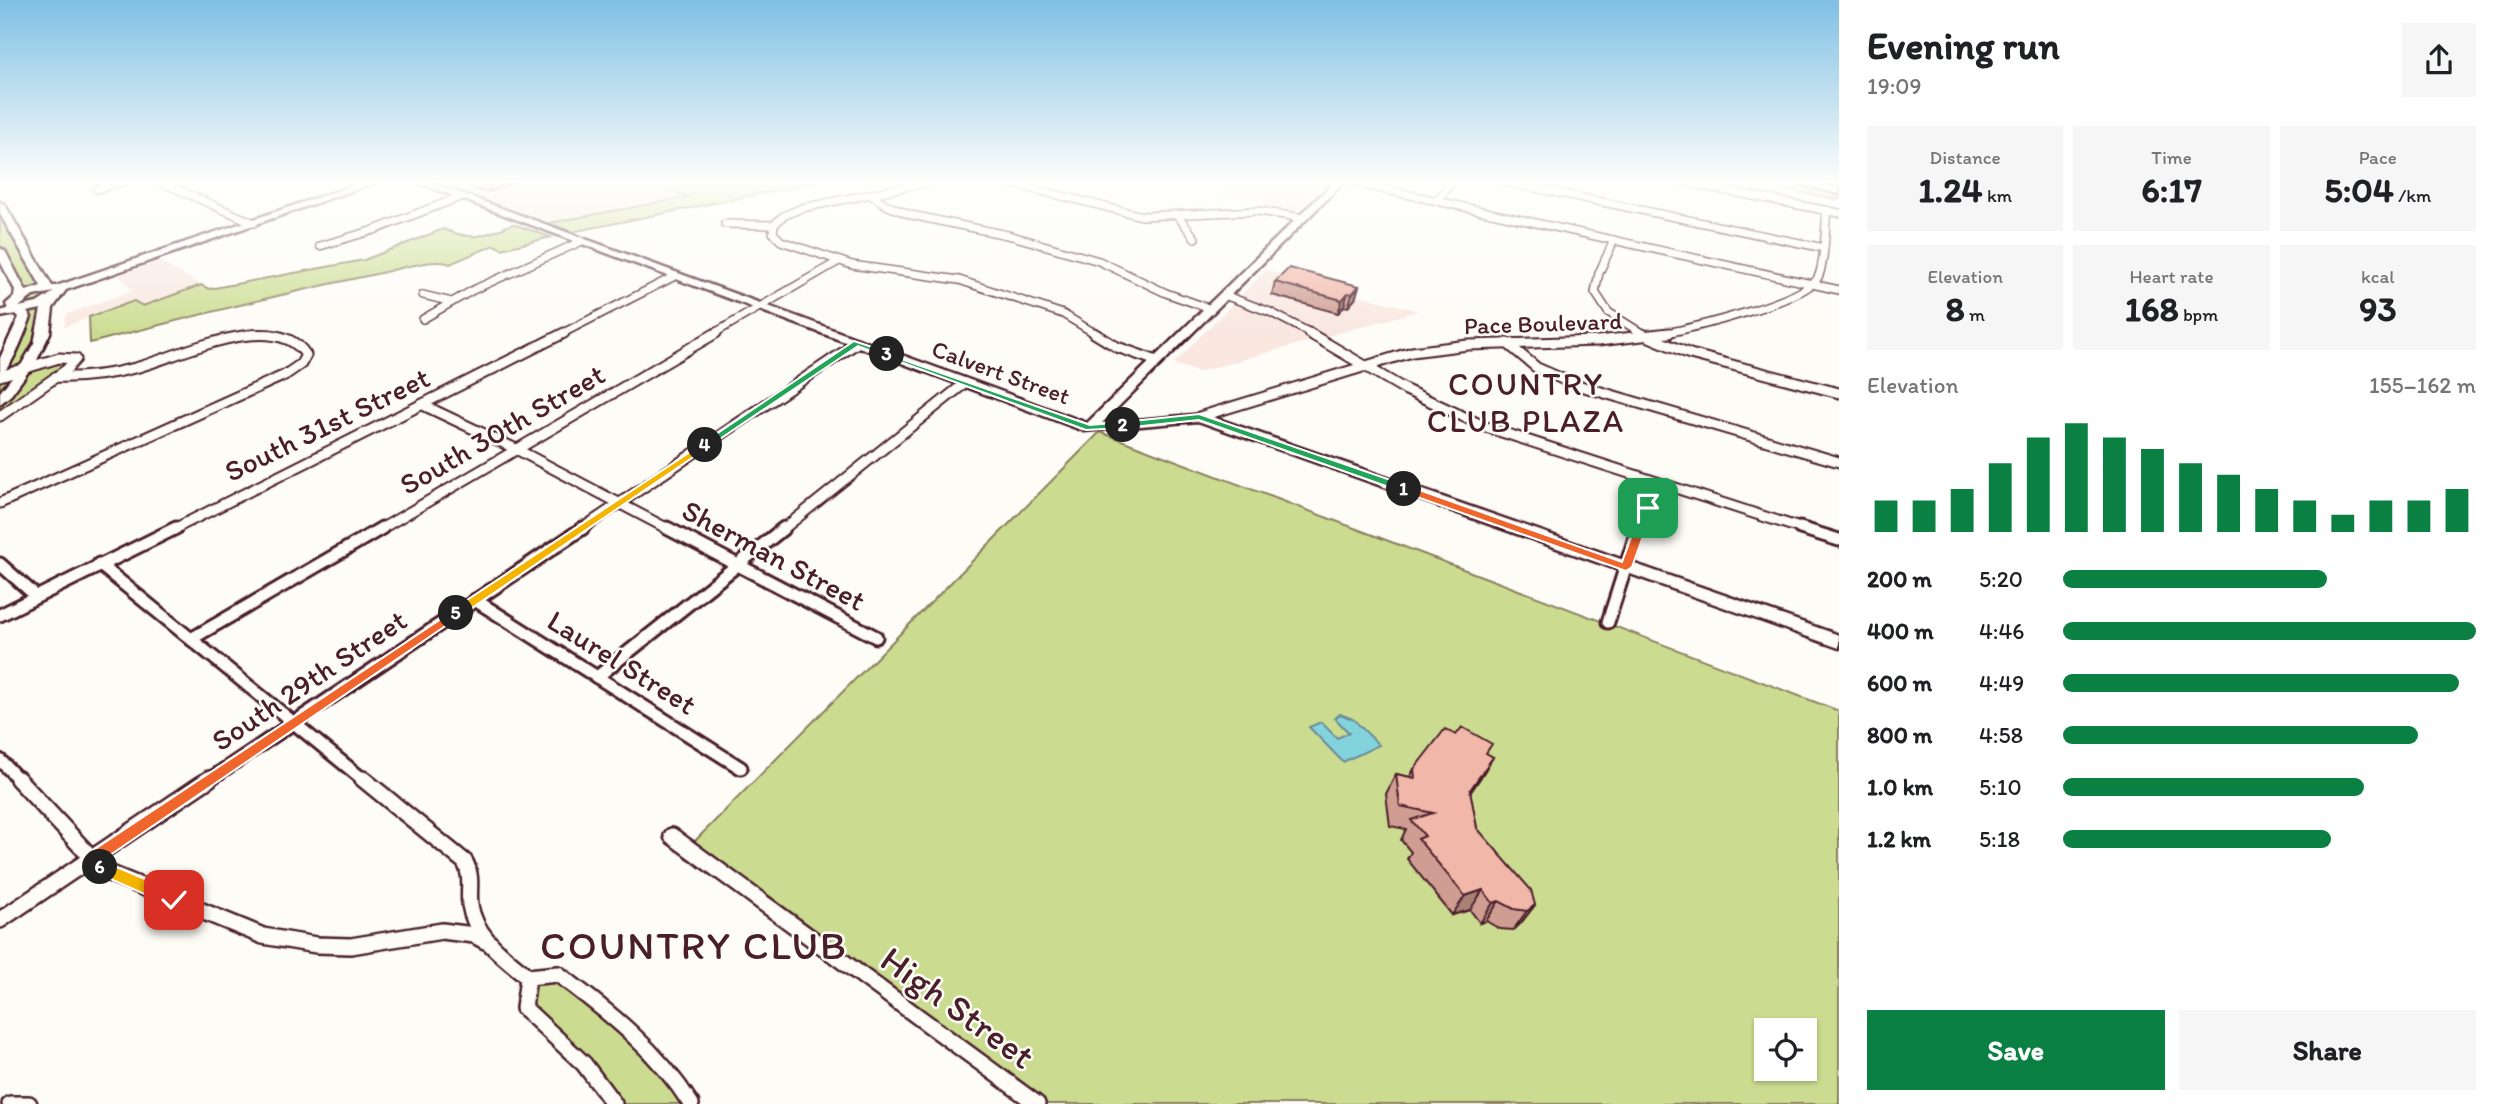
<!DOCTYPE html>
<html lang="en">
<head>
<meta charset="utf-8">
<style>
	body { margin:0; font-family:Itim,sans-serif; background:#f6f6f6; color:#202124; height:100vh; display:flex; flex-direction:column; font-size:26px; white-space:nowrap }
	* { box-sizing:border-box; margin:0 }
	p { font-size:23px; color:#757577 }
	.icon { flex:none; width:38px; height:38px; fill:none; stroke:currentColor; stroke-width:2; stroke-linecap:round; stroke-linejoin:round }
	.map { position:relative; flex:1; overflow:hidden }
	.sheet { display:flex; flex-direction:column; background:#fff; width:665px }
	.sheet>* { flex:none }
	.fabs { position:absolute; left:1754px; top:1018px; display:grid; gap:14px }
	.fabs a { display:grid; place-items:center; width:63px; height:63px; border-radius:0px; background:#fff; box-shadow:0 2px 5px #0004; font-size:35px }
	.pin { position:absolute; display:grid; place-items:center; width:60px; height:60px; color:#fff; margin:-30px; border-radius:14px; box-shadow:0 4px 10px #0006 }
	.km { position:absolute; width:35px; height:35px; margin:-18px; border-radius:50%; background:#222; color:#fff; font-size:19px; line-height:35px; text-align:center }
	.round { display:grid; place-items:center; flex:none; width:74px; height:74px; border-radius:0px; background:#f6f6f6 }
	.overview { display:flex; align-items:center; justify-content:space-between; height:119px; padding:0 28px }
	h1 { font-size:38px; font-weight:700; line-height:52px }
	.figures { display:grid; grid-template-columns:repeat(3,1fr); gap:10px; height:119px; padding:7px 28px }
	.figures div { display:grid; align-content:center; border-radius:0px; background:#f6f6f6; text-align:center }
	.figures b { font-size:35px; font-weight:700 }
	.figures small { font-size:19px; font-weight:400 }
	.figures p { font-size:19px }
	.chart { height:196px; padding:14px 28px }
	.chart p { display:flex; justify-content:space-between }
	.chart svg { width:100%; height:126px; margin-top:7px; stroke:#0b8043; stroke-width:6 }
	.cta { display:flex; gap:14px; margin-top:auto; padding:14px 28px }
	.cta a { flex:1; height:80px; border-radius:0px; background:#0b8043; color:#fff; font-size:28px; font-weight:700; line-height:80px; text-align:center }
	.cta a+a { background:#f6f6f6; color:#202124 }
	ul { padding:0 28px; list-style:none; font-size:23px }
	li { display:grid; grid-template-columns:112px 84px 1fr; align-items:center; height:52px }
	li i { height:18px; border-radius:9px; background:#0b8043 }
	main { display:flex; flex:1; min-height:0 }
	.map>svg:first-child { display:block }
</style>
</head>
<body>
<main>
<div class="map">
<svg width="1839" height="1104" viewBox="0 0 1839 1104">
	<rect width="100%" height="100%" fill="#fdfcf7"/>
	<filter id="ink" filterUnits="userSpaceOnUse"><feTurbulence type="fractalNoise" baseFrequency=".0143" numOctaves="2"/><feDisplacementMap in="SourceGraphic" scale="14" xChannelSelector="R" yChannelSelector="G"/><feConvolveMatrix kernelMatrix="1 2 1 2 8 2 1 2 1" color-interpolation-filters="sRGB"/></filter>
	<g filter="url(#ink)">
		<g fill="#f9e7e0">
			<path d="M437,182H643L689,197L549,223Z"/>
			<path d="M1235,182H1325L1292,215L1271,212L1259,195L1218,196Z"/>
			<path d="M158,261L201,285L143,306L134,301L64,327L67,314L132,291L119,275Z"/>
			<path d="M1266,270L1418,311L1198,372L1173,364Z"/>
		</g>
		<g fill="#cbdc90" stroke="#8a7e5e" stroke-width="2" fill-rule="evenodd">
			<path d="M665,182H819L572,232L549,223L688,197L656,186Z"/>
			<path d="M1748,182H1781L1839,194V200Z"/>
			<path d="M0,205L57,297L26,369L76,359L0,416V370L25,317L19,310V298L0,251Z"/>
			<path d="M513,224L551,237L502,249L494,245L450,264C435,257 394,270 376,274C280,294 185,318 90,343L89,317L134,301L143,306L201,285L209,289L364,260L443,229C476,242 482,236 513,224Z"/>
			<path d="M1100,432L1839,711V1104H1037L688,848ZM1766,1031H1804V1069H1766Z"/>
			<path d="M557,973L625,1027L691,1104H614L524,1008L528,977Z"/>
		</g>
		<path fill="#83d3dd" stroke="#6c8b96" stroke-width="2" d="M1340,714L1353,719L1379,745L1343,762L1309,727L1321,722L1337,738L1349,733L1335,718Z"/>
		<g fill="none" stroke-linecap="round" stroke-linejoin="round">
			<defs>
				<g id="street-far3">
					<path d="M161,182L254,223"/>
					<path d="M1006,182L1142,216L1259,211L1303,218"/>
					<path d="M1351,182L1839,290"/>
					<path d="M1506,182L1824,248"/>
					<path d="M1682,182L1839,213"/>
					<path d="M97,189L122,182"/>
					<path d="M870,194L888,206L911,215L1012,236L1099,261L1166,293L1211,309"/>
					<path d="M1437,201L1452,182"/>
					<path d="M1178,216L1195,238"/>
					<path d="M725,224L774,225"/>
					<path d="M774,225L773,233L781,241L852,265L959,280L1063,314L1096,334"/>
					<path d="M774,225L783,216L802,208L929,182"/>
					<path d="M1614,240L1599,273L1595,292L1608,312L1643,334"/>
					<path d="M320,246L374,230L460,197"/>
					<path d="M423,295L452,302"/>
					<path d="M1224,295L1270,312L1312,334"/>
					<path d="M423,319L473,290L582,241"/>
					<path d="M247,334H273"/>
					<path d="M561,334L675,276"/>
					<path d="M713,334L839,261"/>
					<path d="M1662,334C1692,328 1801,302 1817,279C1825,268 1825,225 1827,210"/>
				</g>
				<g id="street-far2">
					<path d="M1094,333L1117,347L1157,361"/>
					<path d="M1309,333L1406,390L1486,427L1806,530"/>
					<path d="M1640,333L1690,354L1839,393"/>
					<path d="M1507,343L1537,368L1574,384L1839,462"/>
					<path d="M0,376L59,358L76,359L66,370L0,416"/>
					<path d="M423,405L516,449L670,530"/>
					<path d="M1199,417L1412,352L1468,345L1598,341L1669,333"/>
					<path d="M0,503L285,375L301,364L306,355C275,307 177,357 135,368C108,375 82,378 55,377"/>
					<path d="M172,530L564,333"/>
					<path d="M379,530L716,333"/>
					<path d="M580,530L857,343"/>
					<path d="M782,530L965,383"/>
					<path d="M1638,530L1665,485"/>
				</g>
				<g id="street-far1">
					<path d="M667,528L876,637"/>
					<path d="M1800,528L1839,540"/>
					<path d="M0,564L36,596"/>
					<path d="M99,564L365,781"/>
					<path d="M475,600L741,768"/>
					<path d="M0,615L176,528"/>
					<path d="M1608,622L1638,528"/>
					<path d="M191,639L382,528"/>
					<path d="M597,677L784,528"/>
					<path d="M0,760L20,781"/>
					<path d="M207,781L583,528"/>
				</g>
				<g id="street">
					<path d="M18,779L104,871L263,936L316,945L351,946L442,931L474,935L485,941"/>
					<path d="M363,779L465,862C473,877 468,890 470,905C475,938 505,957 528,977L558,974C609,1012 657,1050 691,1104"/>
					<path d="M672,836L1037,1104"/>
					<path d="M0,920L209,779"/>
					<path d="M528,977L524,1008L584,1064L614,1104"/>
					<path d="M10,1104H29"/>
				</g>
				<g id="secondary">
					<path d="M363,182H377L66,290L53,308L50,333L37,360L11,395L0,404V392L20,367L34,343L41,309L27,312L31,317C25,331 13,368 0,374V358L19,317L16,314L0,317V311L8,309L6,304L14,297L15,290L0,261V248L5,251L26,291L41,286L0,214V202L5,205L52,286H56ZM54,292L37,303L19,307L33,296Z"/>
					<path d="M416,182H430L1087,423L1334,182H1344L1102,423L1204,414L1839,635V648L1198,421L1084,431Z"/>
				</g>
				<path id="primary" d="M1793,182H1813L1839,188V194Z"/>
			</defs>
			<use href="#street-far3" stroke="#4a1f2b" stroke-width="10"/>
			<use href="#street-far2" stroke="#4a1f2b" stroke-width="13"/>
			<use href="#street-far1" stroke="#4a1f2b" stroke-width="17"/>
			<use href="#street" stroke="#4a1f2b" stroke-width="20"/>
			<use href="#secondary" stroke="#4a1f2b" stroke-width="5"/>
			<use href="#primary" stroke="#4a1f2b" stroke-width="5"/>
			<use href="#street-far3" stroke="#fdfcf7" stroke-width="7"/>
			<use href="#street-far2" stroke="#fdfcf7" stroke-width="9"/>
			<use href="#street-far1" stroke="#fdfcf7" stroke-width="11"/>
			<use href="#street" stroke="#fdfcf7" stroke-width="15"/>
			<use href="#secondary" fill="#fdfcf7" fill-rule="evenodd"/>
			<use href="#primary" fill="#fdfcf7" fill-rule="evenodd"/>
		</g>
		<g fill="#cf9d91" stroke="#4a1f2b" stroke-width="2">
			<path d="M458,182H516L492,191H480Z"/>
			<path d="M1275,282L1359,286L1355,299L1348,307L1344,306L1338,313L1272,295Z"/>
			<path d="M1487,754L1493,757L1470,793L1477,828L1535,905L1520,924L1513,930L1500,929L1486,921L1480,923L1470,910L1452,915L1407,859L1411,852L1401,840L1406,829L1390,826L1386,794L1396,774L1410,777L1414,769Z"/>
		</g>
		<g fill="#a98076" stroke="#4a1f2b" stroke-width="2">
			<path d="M490,182H516L492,191Z"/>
			<path d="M1359,286L1355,299L1348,307L1352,294Z"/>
			<path d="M1348,293L1344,306L1338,313L1342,300Z"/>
			<path d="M1493,757L1481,777L1458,811L1470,790Z"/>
			<path d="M1483,890L1470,910L1452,915L1465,896Z"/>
			<path d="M1499,901L1486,921L1480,923L1493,903Z"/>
			<path d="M1535,905L1520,924L1513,930L1527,911Z"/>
		</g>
		<g fill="#f1b7a9" stroke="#4a1f2b" stroke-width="2">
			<path d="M1289,268L1359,286L1352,294L1348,293L1342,300L1275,282Z"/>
			<path d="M1462,727L1492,744L1486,753L1493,757L1470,790L1477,828L1531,890L1535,905L1527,911L1514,909L1499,901L1493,903L1483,890L1465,896L1418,839L1425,836L1411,820L1433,813L1400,806L1396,774L1415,778L1414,769L1445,729L1456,735Z"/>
		</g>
	</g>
	<linearGradient id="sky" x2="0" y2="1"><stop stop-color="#7fc0e4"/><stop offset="0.54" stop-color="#fefefb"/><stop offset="1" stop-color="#fefefb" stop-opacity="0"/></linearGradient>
	<rect width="1839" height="337" fill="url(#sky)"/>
	<path fill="#f0652b" stroke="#fff" stroke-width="2" d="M1400,486H1408L1622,562L1642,508L1648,505L1653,508L1632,567L1626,571L1400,491Z"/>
	<path fill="#22a559" stroke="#fff" stroke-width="2" d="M1199,414L1408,486L1409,489L1400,491L1199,420L1123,428L1118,425L1123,422Z"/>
	<path fill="#22a559" stroke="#fff" stroke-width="2" d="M884,353L1090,425L1123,422L1127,425L1123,428L1086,430L884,356Z"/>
	<path fill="#22a559" stroke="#fff" stroke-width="2" d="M854,341L892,354L887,357L858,346L708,447L700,445Z"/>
	<path fill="#f5b400" stroke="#fff" stroke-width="2" d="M705,442L710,445L708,447L460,616H452V610Z"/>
	<path fill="#f0652b" stroke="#fff" stroke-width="2" d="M456,609L460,610V616L103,860L108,867L106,872H95L84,860L86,855Z"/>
	<path fill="#f5b400" stroke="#fff" stroke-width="2" d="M100,860L180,894L182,900L180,905L174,907L169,905L95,872L93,867L95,862Z"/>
	<g text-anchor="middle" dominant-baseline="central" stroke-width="5" stroke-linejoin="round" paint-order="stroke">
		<g font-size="24" fill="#4a1f2b" stroke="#fdfcf7">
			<text transform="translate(1543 323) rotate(-2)">Pace Boulevard</text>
			<text transform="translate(1001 372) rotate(20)">Calvert Street</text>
		</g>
		<g font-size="30" fill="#4a1f2b" stroke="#fdfcf7">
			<text transform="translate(327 424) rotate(-26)">South 31st Street</text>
			<text transform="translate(502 429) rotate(-30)">South 30th Street</text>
			<text transform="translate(774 555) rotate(28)">Sherman Street</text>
			<text transform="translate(622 662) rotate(32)">Laurel Street</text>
			<text transform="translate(309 680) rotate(-34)">South 29th Street</text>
		</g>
		<g font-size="32" letter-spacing="2" fill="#4a1f2b" stroke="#fdfcf7">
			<text x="1526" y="384">COUNTRY<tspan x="1526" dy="37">CLUB PLAZA</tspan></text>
		</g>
		<g font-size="37" fill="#4a1f2b" stroke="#fdfcf7">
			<text transform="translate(958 1007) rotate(36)">High Street</text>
		</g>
		<g font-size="40" letter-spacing="2" fill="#4a1f2b" stroke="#fdfcf7">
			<text x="694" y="945">COUNTRY CLUB</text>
		</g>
	</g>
</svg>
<div class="fabs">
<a><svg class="icon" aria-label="locate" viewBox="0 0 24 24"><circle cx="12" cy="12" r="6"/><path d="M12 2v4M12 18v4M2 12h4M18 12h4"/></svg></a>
</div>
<div class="pin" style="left:1648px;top:508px;background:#1e9e55"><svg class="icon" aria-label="arrive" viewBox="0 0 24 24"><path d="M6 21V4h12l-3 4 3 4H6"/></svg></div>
<div class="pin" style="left:174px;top:900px;background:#d93025"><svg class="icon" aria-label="check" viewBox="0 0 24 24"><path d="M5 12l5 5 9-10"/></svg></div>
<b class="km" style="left:1404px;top:489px">1</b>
<b class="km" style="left:1123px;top:425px">2</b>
<b class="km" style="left:887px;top:354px">3</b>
<b class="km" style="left:705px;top:445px">4</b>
<b class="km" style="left:456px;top:613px">5</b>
<b class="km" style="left:100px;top:867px">6</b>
</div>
<section class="sheet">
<div class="overview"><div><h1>Evening run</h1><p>19:09</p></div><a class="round"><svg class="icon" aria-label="share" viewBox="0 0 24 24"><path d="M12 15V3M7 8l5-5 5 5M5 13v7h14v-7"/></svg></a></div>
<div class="figures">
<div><p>Distance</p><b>1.24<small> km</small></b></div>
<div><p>Time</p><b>6:17</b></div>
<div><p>Pace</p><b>5:04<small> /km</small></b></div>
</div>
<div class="figures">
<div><p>Elevation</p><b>8<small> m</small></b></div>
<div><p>Heart rate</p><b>168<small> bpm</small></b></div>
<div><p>kcal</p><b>93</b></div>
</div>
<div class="chart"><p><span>Elevation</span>155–162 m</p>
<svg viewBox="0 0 160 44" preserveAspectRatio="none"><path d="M5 44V33M15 44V33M25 44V29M35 44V20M45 44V11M55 44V6M65 44V11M75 44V15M85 44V20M95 44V24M105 44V29M115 44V33M125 44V38M135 44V33M145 44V33M155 44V29"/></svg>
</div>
<ul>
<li><b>200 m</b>5:20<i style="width:64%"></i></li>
<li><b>400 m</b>4:46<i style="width:100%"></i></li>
<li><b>600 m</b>4:49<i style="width:96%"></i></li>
<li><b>800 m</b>4:58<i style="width:86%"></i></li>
<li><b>1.0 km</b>5:10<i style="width:73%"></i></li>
<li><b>1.2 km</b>5:18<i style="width:65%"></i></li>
</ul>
<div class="cta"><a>Save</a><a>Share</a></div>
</section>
</main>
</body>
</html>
